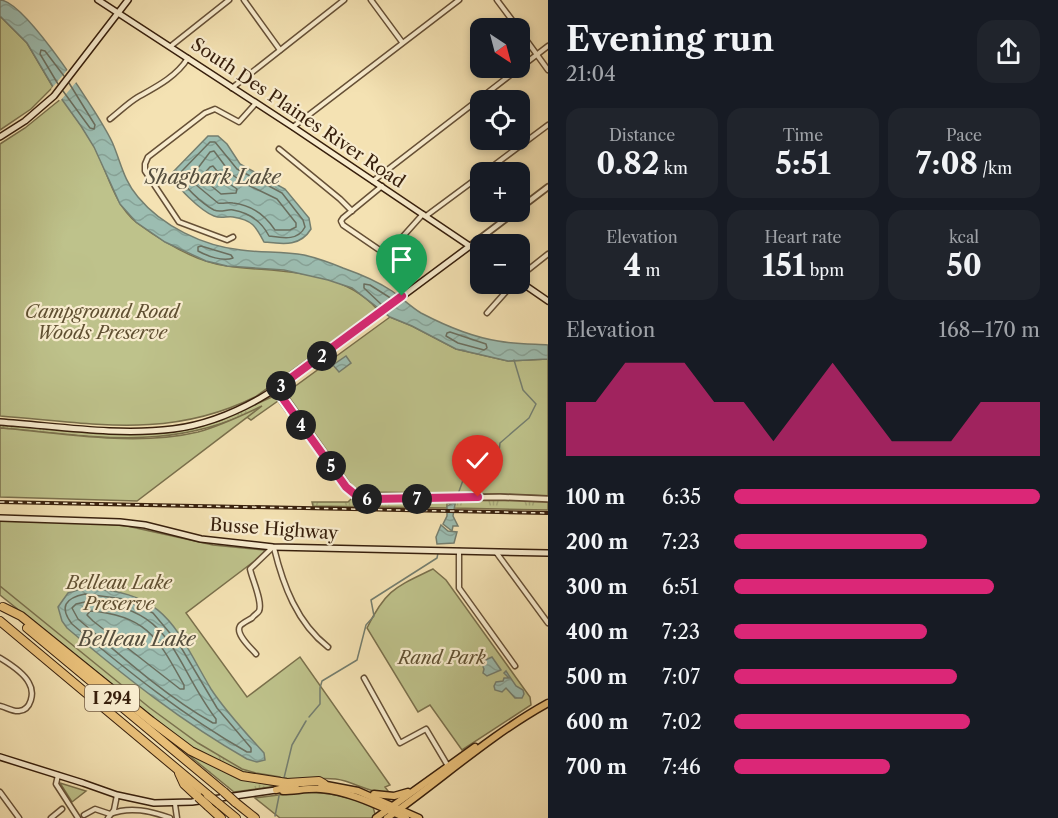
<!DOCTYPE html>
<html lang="en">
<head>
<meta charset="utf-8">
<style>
	body { margin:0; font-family:"Libre Caslon Text",serif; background:#20242c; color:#f1f3f6; height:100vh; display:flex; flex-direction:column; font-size:22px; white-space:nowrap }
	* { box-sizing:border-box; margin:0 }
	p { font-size:20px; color:#9ea1a6 }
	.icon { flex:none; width:33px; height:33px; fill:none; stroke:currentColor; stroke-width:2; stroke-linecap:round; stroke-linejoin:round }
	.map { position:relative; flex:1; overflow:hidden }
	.side { display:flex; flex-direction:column; background:#171b24; width:510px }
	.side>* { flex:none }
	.needle { width:39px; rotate:144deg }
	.controls { position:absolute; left:470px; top:18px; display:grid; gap:12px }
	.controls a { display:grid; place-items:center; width:60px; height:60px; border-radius:12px; background:#171b24; box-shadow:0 3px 9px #0003; font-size:30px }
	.pin { position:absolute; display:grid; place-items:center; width:51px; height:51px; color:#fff; margin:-62px -26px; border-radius:50% 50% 50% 0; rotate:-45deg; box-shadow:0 0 6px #0007 }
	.pin .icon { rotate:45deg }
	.km { position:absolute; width:30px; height:30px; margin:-15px; border-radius:50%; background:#222; color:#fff; font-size:16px; line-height:30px; text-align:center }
	.round { display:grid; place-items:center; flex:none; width:63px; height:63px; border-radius:18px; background:#20242c }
	.overview { display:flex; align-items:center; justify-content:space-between; height:102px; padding:0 18px }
	h1 { font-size:33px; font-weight:700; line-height:45px }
	.metrics { display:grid; grid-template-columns:repeat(3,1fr); gap:9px; height:102px; padding:6px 18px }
	.metrics div { display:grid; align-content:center; border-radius:15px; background:#20242c; text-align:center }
	.metrics b { font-size:30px; font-weight:700 }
	.metrics small { font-size:16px; font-weight:400 }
	.metrics p { font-size:16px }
	.chart { height:168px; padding:12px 18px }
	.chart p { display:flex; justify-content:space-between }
	.chart svg { width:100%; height:108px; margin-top:6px; fill:#db2777; opacity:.7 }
	ul { padding:0 18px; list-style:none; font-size:20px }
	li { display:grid; grid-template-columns:96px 72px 1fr; align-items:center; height:45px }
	li i { height:15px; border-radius:8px; background:#db2777 }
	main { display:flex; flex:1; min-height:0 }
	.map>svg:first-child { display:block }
</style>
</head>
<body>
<main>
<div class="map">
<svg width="548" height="818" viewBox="0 0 548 818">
	<defs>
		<pattern id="grass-tufts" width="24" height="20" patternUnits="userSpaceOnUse" patternTransform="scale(1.5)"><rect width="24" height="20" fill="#bec28b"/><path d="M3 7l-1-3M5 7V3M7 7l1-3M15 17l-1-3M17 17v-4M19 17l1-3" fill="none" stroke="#a4a677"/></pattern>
		<pattern id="water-waves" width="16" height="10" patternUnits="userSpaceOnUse" patternTransform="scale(1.5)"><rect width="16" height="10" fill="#9cbdb1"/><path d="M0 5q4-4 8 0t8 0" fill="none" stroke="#87a297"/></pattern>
	</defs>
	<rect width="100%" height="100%" fill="#f4e2b3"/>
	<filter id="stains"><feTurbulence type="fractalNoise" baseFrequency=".00333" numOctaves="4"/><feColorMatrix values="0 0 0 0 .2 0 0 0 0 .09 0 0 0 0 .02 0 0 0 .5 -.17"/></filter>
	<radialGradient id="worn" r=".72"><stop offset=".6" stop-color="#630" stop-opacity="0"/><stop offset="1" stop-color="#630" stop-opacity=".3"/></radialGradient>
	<g fill="url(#grass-tufts)" stroke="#7a704c" stroke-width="1.5">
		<path d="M274,396L279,398L287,410L286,412L278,401L251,420L244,415C161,451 87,435 0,428V424L122,434L164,433L192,429L219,421Z"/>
		<path d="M353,497L368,502L505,499L548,501V510L453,508L455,504L447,503V508L313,506L312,502H348Z"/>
		<path d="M0,579L279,775L281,781L240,772L193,749L0,595Z"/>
		<path d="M170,740L217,768L251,781L277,786L234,792Z"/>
	</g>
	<g fill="#bec28b" stroke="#7a704c" stroke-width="1.5">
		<path d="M0,16L27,43L53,87L31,109L0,130Z"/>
		<path d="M62,98C73,115 86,130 95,148C108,173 114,205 137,223C163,242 195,262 227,266C278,273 339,267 377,309L255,397C168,440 92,423 0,416V144L25,128Z"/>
		<path d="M390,317L412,326L456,349L508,361L548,359V496L498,494L443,496V493L364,492L352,486L286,393Z"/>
		<path d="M262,406L137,501L0,497V428C63,433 135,447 198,432C220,426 241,416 262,406Z"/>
		<path d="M0,521L93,523L127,526L213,545L264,550L265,553L186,613L247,697L300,657L390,785L385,787L391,795C374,793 360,786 345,781C328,776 305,780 287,781L286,778L281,779L280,777L256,773L242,769L198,743L150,708L0,586Z"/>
		<path d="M433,569L446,580L530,697L531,705L462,750L430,705L418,712L367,628C386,589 396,587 433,569Z"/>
		<path d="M60,783L86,791L72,802Z"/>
		<path d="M302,792C328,792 350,796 373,807L375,814L373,818H280L255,798Z"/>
	</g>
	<g fill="url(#water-waves)" stroke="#747e6f" stroke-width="1.5">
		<path d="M0,0C25,0 102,119 113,144C121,163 124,181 138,197C162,226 203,246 241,250C262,253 283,251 304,255C317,258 331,263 343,268C360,274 377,281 392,291C402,298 411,307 421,313C444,325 472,337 498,341C514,344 532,344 548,345V359L508,361L456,349L412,326L390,317L352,288L328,280L284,270L227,266L206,261L165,242L136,222L120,204L94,147L81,126L53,87L27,43L0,16Z"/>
		<path d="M208,136H218L227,144L240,164L285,189L309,218L311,229C300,247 283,244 264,242C256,227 253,220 233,217C227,216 221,219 214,216C203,212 172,185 172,173Z"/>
		<path d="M346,356L351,363L339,372L333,365Z"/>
		<path d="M453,503L455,504L453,516L458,526H453L452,531L443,524L447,516V506Z"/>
		<path d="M441,525L448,531L457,532L454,543L437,544L436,537Z"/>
		<path d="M84,588C167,592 174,626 211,689C226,712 245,732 264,753L265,760L257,762L247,759C182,722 124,676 67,628L62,621L58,607L68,593Z"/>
		<path d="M492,657L501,670L487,676L483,673L484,669L481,662Z"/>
		<path d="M506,671L516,686L523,690L524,694L522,698H515L506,688L502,692L495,690L494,686L496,682L503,681L504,678H509L504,673Z"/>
	</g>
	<path fill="#f4e2b3" d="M69,68L78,80L60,101L51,89Z"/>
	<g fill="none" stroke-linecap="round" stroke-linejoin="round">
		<g stroke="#6a6e5e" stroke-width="1.5">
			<path d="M58,84L40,54L41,50L45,51L64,76"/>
			<path d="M63,91L90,128L94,129L95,125L69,83"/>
			<path d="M210,142H215L237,169L282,193L303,220L305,227C298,241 283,238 269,236C262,222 250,213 233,210C227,209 221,213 214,210C204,205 180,184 179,174Z"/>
			<path d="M214,151L231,174L246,184L277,199L296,223V227L290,230H275C265,215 251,205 233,203C228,202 223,204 218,203L189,179V175L198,168L210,152Z"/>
			<path d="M213,166L225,181L237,189L236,193L221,194L203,179V175L210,167Z"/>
			<path d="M201,246L231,255L233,258C223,262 207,256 198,251V247Z"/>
			<path d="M383,306L364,288V284L370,285L392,299"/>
			<path d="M450,332L486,344L487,348L484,350L458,343L446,336L447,333Z"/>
			<path d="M85,594L124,599L153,613L179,644L217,708L251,748V752H247C184,716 127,671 72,624C59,607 65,598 85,594Z"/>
			<path d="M85,602C174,605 172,661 216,719V723H213C164,695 120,655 78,619L72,608L76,604Z"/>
			<path d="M90,611C147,615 158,639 184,685V689H180L93,621L87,615Z"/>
		</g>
		<g stroke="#747e6f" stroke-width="1.5">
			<path d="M458,494L466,472L470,467L484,459L498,460L500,443L529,418L536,404L523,390L514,360"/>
			<path d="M309,717L320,704V688L322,681L357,660L366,625L374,616L371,600L437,558L438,553"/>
			<path d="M284,778L292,745L306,721"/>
			<path d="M275,816L279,796"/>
		</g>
		<defs>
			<g id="minor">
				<path d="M244,0L280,50"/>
				<path d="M371,0L402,42"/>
				<path d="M497,0L518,28"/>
				<path d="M519,30L548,70"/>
				<path d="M171,46L229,0"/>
				<path d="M232,88L344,0"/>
				<path d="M110,119C119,112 128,103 138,97C156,87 176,77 188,58"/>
				<path d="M293,127L459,0"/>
				<path d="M279,149L340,199L352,211"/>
				<path d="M485,172L548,125"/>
				<path d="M373,181L548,46"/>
				<path d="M382,186L343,218L341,221L343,225L381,251L389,252L423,214"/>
				<path d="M426,216L480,176"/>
				<path d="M233,237L227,240L179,222L145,171V164L148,157L205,113L215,109L239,122L256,103"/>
				<path d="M519,277L548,254"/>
				<path d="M487,313L513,284"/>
				<path d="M274,548C283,585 297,623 328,647"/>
				<path d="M459,551V588L515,666"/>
				<path d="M496,552L548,623"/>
				<path d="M256,654C251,648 235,634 240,626C242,623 249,620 252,618C253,616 258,613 259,611C263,602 252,579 250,569L273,547"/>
				<path d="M0,658C10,664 24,673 29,683C35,693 31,710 19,711C13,712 6,707 0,706"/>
				<path d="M364,678L400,743L426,729L448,766"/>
				<path d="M58,775L56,784L78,818"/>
				<path d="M0,792L19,818"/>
				<path d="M175,804L177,818"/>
				<path d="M110,814C130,806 151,811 170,818"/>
				<path d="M84,815L95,809L110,814"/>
				<path d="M51,818L62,809"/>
				<path d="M108,818L114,810L117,795"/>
			</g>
			<g id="tertiary">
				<path d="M519,209L548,187"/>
				<path d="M470,246L515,212"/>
				<path d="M276,389L346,487L357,496L371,499L500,497L548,499"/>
			</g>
			<g id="secondary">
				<path d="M98,0L293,127L480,253"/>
				<path d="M0,137L25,121L54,96L128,0"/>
				<path d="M519,281L548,301"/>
				<path d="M0,422C57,426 117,436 173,429C244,420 298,374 353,333C392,304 431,275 470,246"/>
				<path d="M0,518L120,522L145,525L201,539L273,547L548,553"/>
				<path d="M0,757L83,783L117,795L154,803L192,802L276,790"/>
			</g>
			<g id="primary">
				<path d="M321,784L358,791L419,818"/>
				<path d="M276,790L296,785"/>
				<path d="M283,791C295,791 308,788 321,789C352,792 378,806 406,818"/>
				<path d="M374,794L394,796L408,792"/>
				<path d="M376,818L475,747"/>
				<path d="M387,818C441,780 490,735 548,703"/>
			</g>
			<g id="motorway">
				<path d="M3,607L21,616L151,721L191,751L242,776L287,783L319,781L324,784"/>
				<path d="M0,621L208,795"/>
				<path d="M27,628L224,792"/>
				<path d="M179,773L184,784L198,797"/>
				<path d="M235,802L255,818"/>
				<path d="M219,804L236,818"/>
				<path d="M208,806L221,818"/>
			</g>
		</defs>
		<use href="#minor" stroke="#665036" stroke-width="7"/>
		<use href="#tertiary" stroke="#665036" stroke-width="8"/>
		<use href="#secondary" stroke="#371f0c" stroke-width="8"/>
		<use href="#primary" stroke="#371f0c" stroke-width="9"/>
		<use href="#motorway" stroke="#371f0c" stroke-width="10"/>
		<use href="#minor" stroke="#f8ecce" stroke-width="4"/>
		<use href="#tertiary" stroke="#f8ecce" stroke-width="4.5"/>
		<use href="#secondary" stroke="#f8ecce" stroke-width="5"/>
		<use href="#primary" stroke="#eac17a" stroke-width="6"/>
		<use href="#motorway" stroke="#eac17a" stroke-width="8"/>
		<defs>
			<path id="rail" d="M0,502L548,513"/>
		</defs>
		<use href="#rail" stroke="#371f0c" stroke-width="4"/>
		<use href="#rail" stroke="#f8ecce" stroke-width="1.5" stroke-dasharray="4.5" stroke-linecap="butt"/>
		<defs>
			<g id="motorway-bridge">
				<path d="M224,792L235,802"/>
				<path d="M208,795L219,804"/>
				<path d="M198,797L208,806"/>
			</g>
		</defs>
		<use href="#motorway-bridge" stroke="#371f0c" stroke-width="10" stroke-linecap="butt"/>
		<use href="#motorway-bridge" stroke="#eac17a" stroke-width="8"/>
	</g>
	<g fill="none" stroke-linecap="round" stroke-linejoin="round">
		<defs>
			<path id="route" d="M402,296L276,389L346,487L357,496L371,499L478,497"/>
		</defs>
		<use href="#route" stroke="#fff" stroke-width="12"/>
		<use href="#route" stroke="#db2777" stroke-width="8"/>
	</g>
	<g text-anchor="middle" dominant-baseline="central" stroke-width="4.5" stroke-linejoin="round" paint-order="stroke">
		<rect fill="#f8ecce" stroke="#715c46" stroke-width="1.5" x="85" y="685" width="54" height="26" rx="4.5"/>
		<g font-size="16" font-weight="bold" fill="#371f0c">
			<text x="112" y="698">I 294</text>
		</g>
		<g font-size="18" fill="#371f0c" stroke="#f8ecce">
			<text transform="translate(298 113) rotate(34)">South Des Plaines River Road</text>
			<text transform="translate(274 529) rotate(4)">Busse Highway</text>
		</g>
		<g font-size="18" font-style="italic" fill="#605032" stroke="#f8ecce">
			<text x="102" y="312">Campground Road<tspan x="102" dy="21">Woods Preserve</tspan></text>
			<text x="119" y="583">Belleau Lake<tspan x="119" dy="21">Preserve</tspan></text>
			<text x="442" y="658">Rand Park</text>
		</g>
		<g font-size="20" font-style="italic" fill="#554e3e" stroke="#f8ecce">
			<text x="213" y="177">Shagbark Lake</text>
			<text x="137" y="639">Belleau Lake</text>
		</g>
	</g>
	<rect width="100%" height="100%" filter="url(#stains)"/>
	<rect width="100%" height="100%" fill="url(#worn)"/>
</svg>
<div class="controls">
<a><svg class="needle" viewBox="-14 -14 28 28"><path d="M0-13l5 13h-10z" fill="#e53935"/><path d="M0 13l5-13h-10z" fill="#9ea1a6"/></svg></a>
<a><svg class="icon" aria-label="locate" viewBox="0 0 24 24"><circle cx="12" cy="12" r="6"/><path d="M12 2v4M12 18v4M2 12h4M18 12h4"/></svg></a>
<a>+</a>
<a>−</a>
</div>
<div class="pin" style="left:402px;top:296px;background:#1e9e55"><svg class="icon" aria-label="arrive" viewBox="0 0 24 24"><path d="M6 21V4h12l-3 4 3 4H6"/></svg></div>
<div class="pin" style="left:478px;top:497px;background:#d93025"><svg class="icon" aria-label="check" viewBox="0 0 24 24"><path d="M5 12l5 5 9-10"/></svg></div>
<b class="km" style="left:322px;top:356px">2</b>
<b class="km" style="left:281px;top:386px">3</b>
<b class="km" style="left:301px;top:425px">4</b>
<b class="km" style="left:331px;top:466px">5</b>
<b class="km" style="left:367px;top:499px">6</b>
<b class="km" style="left:417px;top:499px">7</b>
</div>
<section class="side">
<div class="overview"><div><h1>Evening run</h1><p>21:04</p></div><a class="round"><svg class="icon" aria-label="share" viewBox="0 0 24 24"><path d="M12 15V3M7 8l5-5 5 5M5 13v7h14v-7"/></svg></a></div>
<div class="metrics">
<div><p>Distance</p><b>0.82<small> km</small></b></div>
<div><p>Time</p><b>5:51</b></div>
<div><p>Pace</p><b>7:08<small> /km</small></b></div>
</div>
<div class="metrics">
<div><p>Elevation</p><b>4<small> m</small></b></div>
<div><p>Heart rate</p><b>151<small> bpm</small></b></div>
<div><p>kcal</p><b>50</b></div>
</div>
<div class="chart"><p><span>Elevation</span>168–170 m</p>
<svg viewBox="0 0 160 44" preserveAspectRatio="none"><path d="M0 44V22L10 22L20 6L30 6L40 6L50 22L60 22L70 38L80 22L90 6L100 22L110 38L120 38L130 38L140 22L150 22L160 22V44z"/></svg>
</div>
<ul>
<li><b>100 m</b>6:35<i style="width:100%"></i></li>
<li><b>200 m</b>7:23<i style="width:63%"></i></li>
<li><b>300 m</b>6:51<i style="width:85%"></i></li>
<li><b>400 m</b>7:23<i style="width:63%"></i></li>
<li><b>500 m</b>7:07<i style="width:73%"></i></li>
<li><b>600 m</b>7:02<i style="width:77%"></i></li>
<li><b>700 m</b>7:46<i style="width:51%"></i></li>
</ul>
</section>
</main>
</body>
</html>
